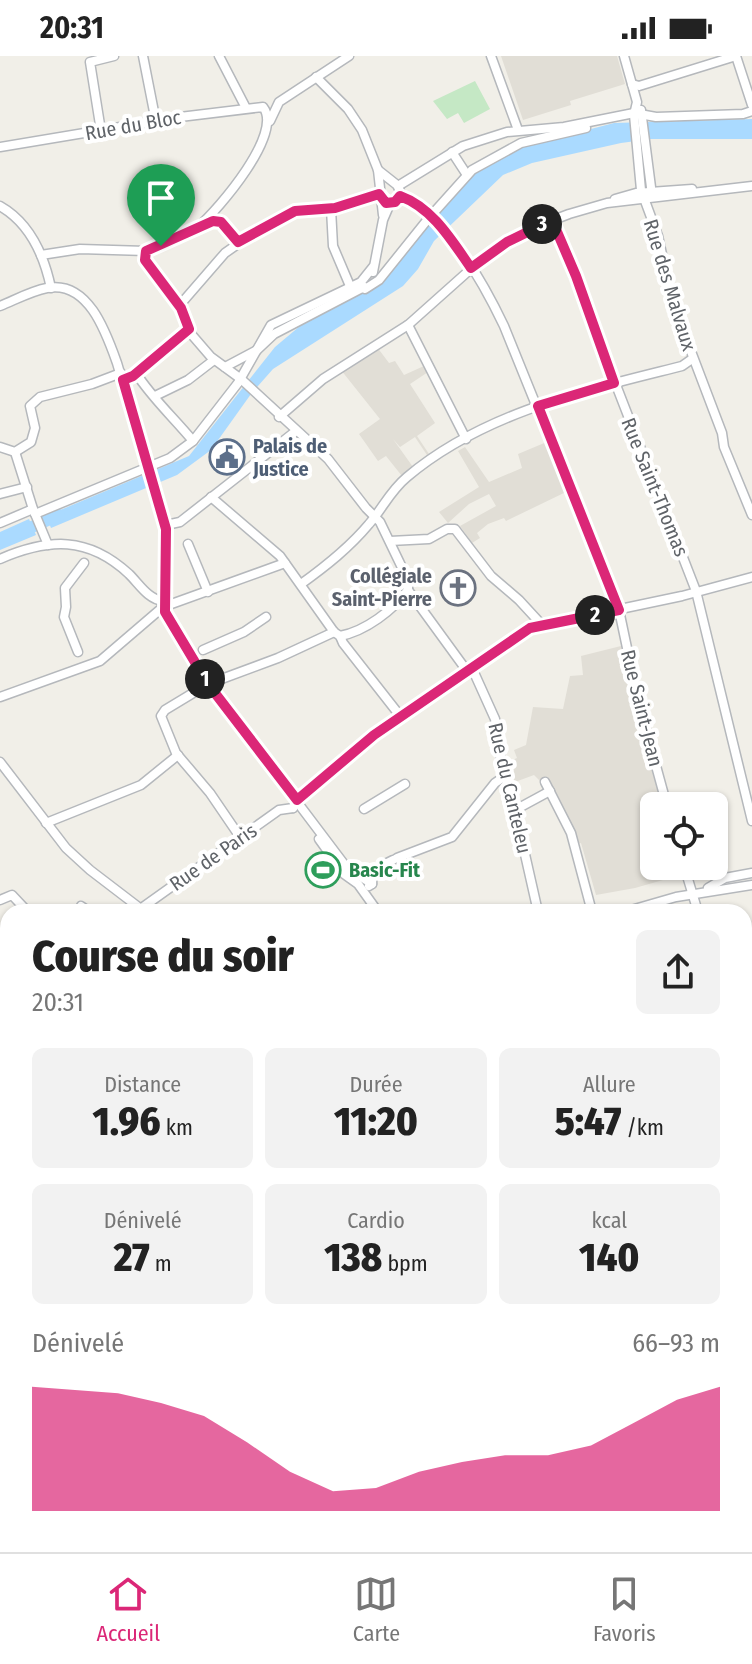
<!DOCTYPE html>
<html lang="fr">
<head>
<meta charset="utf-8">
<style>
	body { margin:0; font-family:"Fira Sans Condensed",sans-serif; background:#f2f2f2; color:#222; height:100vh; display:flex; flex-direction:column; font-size:30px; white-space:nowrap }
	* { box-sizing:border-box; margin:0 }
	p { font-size:26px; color:#767676 }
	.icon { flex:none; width:44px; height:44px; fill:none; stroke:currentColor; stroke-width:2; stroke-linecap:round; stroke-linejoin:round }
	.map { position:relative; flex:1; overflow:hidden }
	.drawer { position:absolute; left:0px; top:848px; width:752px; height:648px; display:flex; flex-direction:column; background:#fff; border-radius:24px 24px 0 0; box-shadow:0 2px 6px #0004 }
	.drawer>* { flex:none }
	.fabs { position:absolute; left:640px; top:736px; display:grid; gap:16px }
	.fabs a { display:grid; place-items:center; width:88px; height:88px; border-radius:12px; background:#fff; box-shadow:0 2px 6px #0004; font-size:40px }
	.pin { position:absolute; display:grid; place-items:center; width:68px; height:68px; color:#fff; margin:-82px -34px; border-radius:50% 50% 50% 0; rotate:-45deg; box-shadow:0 0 8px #0007 }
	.pin .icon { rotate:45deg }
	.km { position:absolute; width:40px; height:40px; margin:-20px; border-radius:50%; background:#222; color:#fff; font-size:22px; line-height:40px; text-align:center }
	.round { display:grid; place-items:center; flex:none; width:84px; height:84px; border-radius:12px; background:#f2f2f2 }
	.head { display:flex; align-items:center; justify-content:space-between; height:136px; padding:0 32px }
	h1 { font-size:44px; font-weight:800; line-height:60px }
	.stats { display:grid; grid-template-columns:repeat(3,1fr); gap:12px; height:136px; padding:8px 32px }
	.stats div { display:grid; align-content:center; border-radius:12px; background:#f2f2f2; text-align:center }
	.stats b { font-size:40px; font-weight:800 }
	.stats small { font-size:22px; font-weight:400 }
	.stats p { font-size:22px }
	.chart { height:224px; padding:16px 32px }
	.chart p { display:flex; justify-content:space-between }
	.chart svg { width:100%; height:144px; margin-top:8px; fill:#db2777; opacity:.7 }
	.status { display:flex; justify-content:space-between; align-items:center; height:56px; padding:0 40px; background:#fff; direction:ltr }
	.status svg { height:22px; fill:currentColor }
	.menu { display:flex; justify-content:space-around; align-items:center; height:112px; border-top:2px solid #e0e0e0; background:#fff; font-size:22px; color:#767676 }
	.menu a { display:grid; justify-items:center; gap:4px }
	.menu .on { color:#db2777 }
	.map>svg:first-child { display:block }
</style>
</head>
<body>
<div class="status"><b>20:31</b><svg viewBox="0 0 49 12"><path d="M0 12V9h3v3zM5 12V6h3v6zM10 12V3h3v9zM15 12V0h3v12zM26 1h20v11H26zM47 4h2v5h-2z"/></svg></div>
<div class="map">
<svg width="752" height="1496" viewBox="0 0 752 1496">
	<rect width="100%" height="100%" fill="#f1efe8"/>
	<path fill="#e0deda" d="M752,993V1390L744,1406V996Z"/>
	<g fill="#e1ded6">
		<path d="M501,0H617L625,28L570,45L571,49L523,64Z"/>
		<path d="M377,291L389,307L395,305L404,319L424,310L428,316L410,328L435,367L417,380L429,398L427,399L415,381L400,391L393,383L413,411L402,420L386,400L378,405L359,378L380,363L341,314Z"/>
		<path d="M549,385L568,435L506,465L504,462L488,468L477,477L480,482L472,487L460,470L496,450L489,438L469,448L448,467L439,456L479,431L458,395L465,391L489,426L522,412L518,398Z"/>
		<path d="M621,590L636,655L664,750H654V810H681L684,818L635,832L596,839L581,787L577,788L542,727L534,719L515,726L508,706L517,702L514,694L526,689L533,651L563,653L570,620L583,619L581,600Z"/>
		<path d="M0,1488H96L97,1496H0Z"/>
	</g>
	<g fill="#c5e8c5">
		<path d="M475,25L490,53L464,67L458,57L447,63L433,45Z"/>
		<path d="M752,1411V1496H715L718,1488H744V1429Z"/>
	</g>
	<g fill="#aadaff">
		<path d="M752,63V83H651L621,87L532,107L503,119L434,185L418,213L403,230L273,313L251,338L211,394L177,419L51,472L46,460L189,400L275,291L300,270L373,231L472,116L522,91L614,67Z"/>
		<path d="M29,463L36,479L0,494V476Z"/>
	</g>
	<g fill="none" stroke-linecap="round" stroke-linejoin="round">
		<path stroke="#aadaff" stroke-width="12" d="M0,485L59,459"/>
		<defs>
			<g id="minor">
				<path d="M143,0L156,66"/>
				<path d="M219,0L246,52"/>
				<path d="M491,0L518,74"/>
				<path d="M624,0L637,46L634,59L641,134L658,180L673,248L722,377L724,391L752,459"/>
				<path d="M736,0L752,49"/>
				<path d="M316,21L348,53L362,74L378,114L383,159"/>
				<path d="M632,28L639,30L736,0"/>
				<path d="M641,54L652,139"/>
				<path d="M270,65L279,46L349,0"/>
				<path d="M101,75L90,6L114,0"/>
				<path d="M0,91L180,61L263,51C284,77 219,153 198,171"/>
				<path d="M452,96L467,119"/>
				<path d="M378,114L397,129L400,135"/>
				<path d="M398,130L463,90L507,76L564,71L634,57L656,61L743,58L752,55"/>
				<path d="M400,140C445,157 484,228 504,270L619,554L638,644L667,750"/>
				<path d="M615,143L636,137L692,133"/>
				<path d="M0,150C30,167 44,199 51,232"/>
				<path d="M331,153L333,190L350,230"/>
				<path d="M552,164L696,535L752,765"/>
				<path d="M146,195L145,204L181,252L192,279L211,301L241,323L328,403L366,452L380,466L408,524V534"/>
				<path d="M41,199L80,193L146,195L216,164L223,168L238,186"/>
				<path d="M373,216L383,164L389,150L400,140"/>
				<path d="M362,232L365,233L379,224L428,163L472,114L521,87L586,72"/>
				<path d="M0,250C15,244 31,235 47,232C88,224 106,276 117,307L166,473L163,549L167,560L208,628L347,812L372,828"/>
				<path d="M179,250L225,197L262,171L295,155L331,153L379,138"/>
				<path d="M408,269L466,383"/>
				<path d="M225,311L257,294L274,278L364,231"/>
				<path d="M136,317C151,341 174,362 193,385"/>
				<path d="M123,324L133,320L189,273"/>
				<path d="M155,340L188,324L214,304"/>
				<path d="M279,361L323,323L408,269L482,203L527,174L569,158L607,147L752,130"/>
				<path d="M0,391L15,396L31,386L35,372L30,350L40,341L92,328L121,317"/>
				<path d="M15,396L33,453L48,489"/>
				<path d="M0,438L27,431"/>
				<path d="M211,441L280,500L334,576L340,580L343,587L401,661"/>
				<path d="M35,458L170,402L193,385L238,327L271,269L361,226L373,211"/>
				<path d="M0,467L33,453"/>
				<path d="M166,469L180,466L296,375"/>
				<path d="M390,485L429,483L447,473H455L491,520L519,544L542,569"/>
				<path d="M188,488L208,536"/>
				<path d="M0,503C49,482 88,480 129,518C140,529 148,543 163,545"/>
				<path d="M301,528C326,510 349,492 369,468C383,452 390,435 407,421C484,356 587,334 682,310L692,303"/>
				<path d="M408,534L467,615"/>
				<path d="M340,580C366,575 393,554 408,534"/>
				<path d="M203,594L244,576L266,561"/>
				<path d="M78,596L64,561L66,551L65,532L84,507"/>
				<path d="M472,612L495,663L501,705L515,754L538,856"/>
				<path d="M0,641L100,605L163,551L285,507"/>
				<path d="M0,706L66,792L90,814L141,853"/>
				<path d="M545,726L571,777L592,856"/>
				<path d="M293,752L297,744L374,679L530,572L682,540L752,521"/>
				<path d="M364,753L405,728"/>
				<path d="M515,754L550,735"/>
				<path d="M46,767L141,729L178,699"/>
				<path d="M240,781L210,737L176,697L161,660L165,654L208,628L278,602L334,576"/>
				<path d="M319,783L344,818L358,828L378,856"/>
				<path d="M397,802L452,781L495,727L505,720"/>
				<path d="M684,810L698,856"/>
				<path d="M369,830L372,828L373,814L393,804"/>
				<path d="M708,832L725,822L752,817"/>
				<path d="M0,844L12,839L28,856"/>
				<path d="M81,850L90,856"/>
				<path d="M136,856L279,754L293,752"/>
				<path d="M624,856L676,841L752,829"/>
				<path d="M0,900L8,898"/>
				<path d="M0,959L8,987"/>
				<path d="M0,1038L8,1034"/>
				<path d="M0,1113L8,1127"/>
				<path d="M0,1327L8,1328"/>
				<path d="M0,1482L8,1481"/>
				<path d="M178,1488L182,1496"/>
				<path d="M332,1488L333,1496"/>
				<path d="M504,1488L511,1496L543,1488"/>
			</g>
			<g id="major">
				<path d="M744,993L752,989"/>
				<path d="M744,1009L752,1005"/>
				<path d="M0,1124L8,1127"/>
				<path d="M0,1141L8,1144"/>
				<path d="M641,1488L648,1496"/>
			</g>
		</defs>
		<use href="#minor" stroke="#b5b8bc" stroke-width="11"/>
		<use href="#major" stroke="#f2c960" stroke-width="13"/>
		<use href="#minor" stroke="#fff" stroke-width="8"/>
		<use href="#major" stroke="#fff2af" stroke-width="10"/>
		<defs>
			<g id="rail">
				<path d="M744,1329L752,1312"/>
				<path d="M744,1364L752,1346"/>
				<path d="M670,1496L674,1488"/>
				<path d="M687,1496L691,1488"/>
			</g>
		</defs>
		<use href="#rail" stroke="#b6b7b8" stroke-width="5"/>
		<use href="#rail" stroke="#fff" stroke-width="2" stroke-dasharray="6" stroke-linecap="butt"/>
		<defs>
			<path id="major-bridge" d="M659,1488L669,1496"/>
		</defs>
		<use href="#major-bridge" stroke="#f2c960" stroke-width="13" stroke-linecap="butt"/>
		<use href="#major-bridge" stroke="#fff2af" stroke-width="10"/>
	</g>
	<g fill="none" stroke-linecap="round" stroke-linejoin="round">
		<defs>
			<path id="route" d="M379,138L386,147L395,146L400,140C433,152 452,185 471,212L507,186L552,164L576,220L614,327L538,350L619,554L530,572L374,679L297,744L208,628L165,556L166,473L123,324L133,320L189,273L181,252L145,204L146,195L213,165L221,166L238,186L295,155L335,152Z"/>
		</defs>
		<use href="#route" stroke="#fff" stroke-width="16"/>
		<use href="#route" stroke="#db2777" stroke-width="10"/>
	</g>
	<defs>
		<symbol id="civic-ring" viewBox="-11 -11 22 22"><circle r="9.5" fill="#fff" stroke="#5c6f8a" stroke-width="1.5"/><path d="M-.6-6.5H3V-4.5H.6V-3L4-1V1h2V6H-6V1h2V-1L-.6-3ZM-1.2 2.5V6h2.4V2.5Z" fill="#5c6f8a"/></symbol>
		<symbol id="church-ring" viewBox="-11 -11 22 22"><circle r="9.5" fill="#fff" stroke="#6b7280" stroke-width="1.5"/><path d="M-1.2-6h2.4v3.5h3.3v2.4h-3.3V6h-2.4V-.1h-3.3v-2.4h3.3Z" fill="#6b7280"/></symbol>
		<symbol id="stadium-ring" viewBox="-11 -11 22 22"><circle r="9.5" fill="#fff" stroke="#2e9e5b" stroke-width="1.5"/><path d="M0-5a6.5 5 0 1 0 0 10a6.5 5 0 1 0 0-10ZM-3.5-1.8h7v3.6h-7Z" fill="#2e9e5b"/></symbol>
	</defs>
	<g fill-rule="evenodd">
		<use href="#civic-ring" x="207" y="381" width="40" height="40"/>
		<use href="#church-ring" x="438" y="512" width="40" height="40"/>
		<use href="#stadium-ring" x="303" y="794" width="40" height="40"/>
	</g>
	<g text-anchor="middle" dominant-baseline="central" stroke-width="8" stroke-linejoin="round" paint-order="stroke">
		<g font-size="20" fill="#5f6368" stroke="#fff">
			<text transform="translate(133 69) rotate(-10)">Rue du Bloc</text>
			<text transform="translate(670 229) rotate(73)">Rue des Malvaux</text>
			<text transform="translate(655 431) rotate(68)">Rue Saint-Thomas</text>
			<text transform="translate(642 652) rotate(76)">Rue Saint-Jean</text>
			<text transform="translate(510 732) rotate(77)">Rue du Canteleu</text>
			<text transform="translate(213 801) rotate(-35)">Rue de Paris</text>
		</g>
		<g font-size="20" font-weight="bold" fill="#4e5e75" stroke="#fff" text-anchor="start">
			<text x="253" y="390">Palais de<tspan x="253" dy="23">Justice</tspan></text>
		</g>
		<g font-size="20" font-weight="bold" fill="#5b616d" stroke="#fff" text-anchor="end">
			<text x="432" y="520">Collégiale<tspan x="432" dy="23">Saint-Pierre</tspan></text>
		</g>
		<g font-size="20" font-weight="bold" fill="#27864d" stroke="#fff" text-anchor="start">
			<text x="349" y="814">Basic-Fit</text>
		</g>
	</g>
</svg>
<div class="fabs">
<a><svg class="icon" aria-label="locate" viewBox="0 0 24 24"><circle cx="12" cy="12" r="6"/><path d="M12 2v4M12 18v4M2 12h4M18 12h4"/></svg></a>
</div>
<div class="pin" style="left:161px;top:190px;background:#1e9e55"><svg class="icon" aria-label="arrive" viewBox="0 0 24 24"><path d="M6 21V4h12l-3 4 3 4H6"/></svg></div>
<b class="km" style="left:205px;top:623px">1</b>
<b class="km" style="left:595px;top:559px">2</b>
<b class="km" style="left:542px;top:168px">3</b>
<section class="drawer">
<div class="head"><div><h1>Course du soir</h1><p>20:31</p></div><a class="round"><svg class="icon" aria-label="share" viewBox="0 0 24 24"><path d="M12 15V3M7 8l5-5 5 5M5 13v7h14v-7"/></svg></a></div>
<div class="stats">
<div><p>Distance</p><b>1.96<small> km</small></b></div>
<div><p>Durée</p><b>11:20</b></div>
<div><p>Allure</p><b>5:47<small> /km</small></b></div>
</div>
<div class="stats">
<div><p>Dénivelé</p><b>27<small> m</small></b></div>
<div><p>Cardio</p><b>138<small> bpm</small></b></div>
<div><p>kcal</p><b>140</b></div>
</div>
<div class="chart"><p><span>Dénivelé</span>66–93 m</p>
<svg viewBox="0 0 160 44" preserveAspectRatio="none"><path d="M0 44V6L10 7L20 8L30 11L40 15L50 23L60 32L70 38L80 37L90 32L100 29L110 27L120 27L130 24L140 17L150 10L160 6V44z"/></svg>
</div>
</section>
</div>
<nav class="menu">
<a class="on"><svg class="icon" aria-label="home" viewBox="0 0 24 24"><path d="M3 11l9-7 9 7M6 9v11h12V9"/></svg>Accueil</a>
<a><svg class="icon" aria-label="map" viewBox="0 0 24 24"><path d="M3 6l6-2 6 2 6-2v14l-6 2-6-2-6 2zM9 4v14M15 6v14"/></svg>Carte</a>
<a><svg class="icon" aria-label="saved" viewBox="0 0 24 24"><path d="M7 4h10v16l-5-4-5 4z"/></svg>Favoris</a>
</nav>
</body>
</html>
